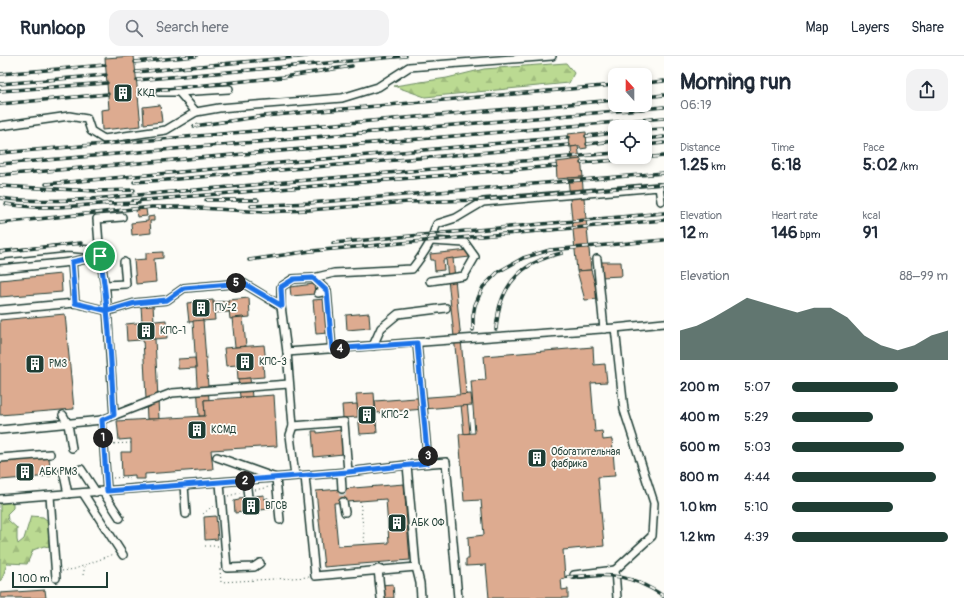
<!DOCTYPE html>
<html lang="en">
<head>
<meta charset="utf-8">
<style>
	body { margin:0; font-family:Pangolin,sans-serif; background:#f2f2f3; color:#1f2937; height:100vh; display:flex; flex-direction:column; font-size:15px; white-space:nowrap }
	* { box-sizing:border-box; margin:0 }
	p { font-size:13px; color:#747a83 }
	.icon { flex:none; width:22px; height:22px; fill:none; stroke:currentColor; stroke-width:2; stroke-linecap:round; stroke-linejoin:round }
	.map { position:relative; flex:1; overflow:hidden }
	.side { display:flex; flex-direction:column; background:#fff; width:300px }
	.side>* { flex:none }
	.needle { width:26px; rotate:339deg }
	.fabs { position:absolute; left:608px; top:12px; display:grid; gap:8px }
	.fabs a { display:grid; place-items:center; width:44px; height:44px; border-radius:8px; background:#fff; box-shadow:0 2px 6px #0003; font-size:20px }
	.scale { position:absolute; left:12px; bottom:10px; width:96px; box-sizing:border-box; padding-left:4px; border:2px solid #1f3d34; border-top:0; font-size:11px; line-height:14px; white-space:nowrap; color:#1f3d34; -webkit-text-stroke:3px #fdfcf7; paint-order:stroke }
	.pin { position:absolute; display:grid; place-items:center; width:34px; height:34px; color:#fff; margin:-17px; border:2px solid #fff; border-radius:50%; box-shadow:0 1px 4px #0007 }
	.km { position:absolute; width:20px; height:20px; margin:-10px; border-radius:50%; background:#222; color:#fff; font-size:11px; line-height:20px; text-align:center }
	.round { display:grid; place-items:center; flex:none; width:42px; height:42px; border-radius:12px; background:#f2f2f3 }
	.headline { display:flex; align-items:center; justify-content:space-between; height:68px; padding:0 16px }
	h1 { font-size:22px; font-weight:800; line-height:30px }
	.figures { display:grid; grid-template-columns:repeat(3,1fr); gap:6px; height:68px; padding:4px 16px }
	.figures div { display:grid; align-content:center }
	.figures b { font-size:17px; font-weight:800 }
	.figures small { font-size:11px; font-weight:400 }
	.figures p { font-size:11px }
	.chart { height:112px; padding:8px 16px }
	.chart p { display:flex; justify-content:space-between }
	.chart svg { width:100%; height:72px; margin-top:4px; fill:#1f3d34; opacity:.7 }
	ul { padding:0 16px; list-style:none; font-size:13px }
	li { display:grid; grid-template-columns:64px 48px 1fr; align-items:center; height:30px }
	li i { height:10px; border-radius:5px; background:#1f3d34 }
	header { display:flex; align-items:center; gap:24px; box-sizing:border-box; height:56px; padding:0 20px; background:#fff; border-bottom:1px solid #e0e1e3 }
	header strong { font-size:19px }
	nav { display:flex; gap:22px; margin-inline-start:auto; font-size:14px }
	.search { width:280px; height:36px; background:#f2f2f3; display:flex; align-items:center; gap:10px; box-sizing:border-box; padding:0 14px; border-radius:12px; color:#747a83; font-size:15px }
	main { display:flex; flex:1; min-height:0 }
	.map>svg:first-child { display:block }
</style>
</head>
<body>
<header>
<strong>Runloop</strong>
<div class="search"><svg class="icon" aria-label="search" viewBox="0 0 24 24"><circle cx="10" cy="10" r="6"/><path d="M15 15l6 6"/></svg>Search here</div>
<nav><a>Map</a><a>Layers</a><a>Share</a></nav>
</header>
<main>
<div class="map">
<svg width="664" height="542" viewBox="0 0 664 542">
	<defs>
		<pattern id="forest-firs" width="22" height="20" patternUnits="userSpaceOnUse"><rect width="22" height="20" fill="#bbda92"/><path d="M5 1l3.5 6h-7zM16 11l3.5 6h-7z" fill="#a0bc7e"/></pattern>
	</defs>
	<rect width="100%" height="100%" fill="#fdfcf7"/>
	<filter id="ink" filterUnits="userSpaceOnUse"><feTurbulence type="fractalNoise" baseFrequency=".025" numOctaves="2"/><feDisplacementMap in="SourceGraphic" scale="8" xChannelSelector="R" yChannelSelector="G"/><feConvolveMatrix kernelMatrix="1 2 1 2 8 2 1 2 1" color-interpolation-filters="sRGB"/></filter>
	<g filter="url(#ink)">
		<g fill="url(#forest-firs)" stroke="#6d8c63">
			<path d="M566,7L574,17L569,27L425,41L394,30L447,22L484,13Z"/>
			<path d="M0,445L13,446V452L7,458L8,464L17,472V484L18,488L24,483L31,460L43,461L48,465L49,491L44,490L33,494L27,508L8,507C4,512 5,520 0,525Z"/>
		</g>
		<g fill="#ddab90" stroke="#1f3d34" fill-rule="evenodd">
			<path d="M134,0L141,70L102,74L101,54L109,53L105,2Z"/>
			<path d="M160,49L162,66L144,68L143,51Z"/>
			<path d="M586,76L587,92L580,93V90L569,91L568,78Z"/>
			<path d="M578,90L580,104H572L571,91Z"/>
			<path d="M581,103L583,121L557,123L556,106Z"/>
			<path d="M582,121L591,214L577,215L568,122Z"/>
			<path d="M146,153L147,160L137,161L136,154Z"/>
			<path d="M154,160V165H150L151,177L132,179L131,167L148,165V161Z"/>
			<path d="M469,194L470,201L443,204L444,214L435,215L434,204H431L430,198Z"/>
			<path d="M163,196V202L154,203L156,226L136,228L134,204L146,203V197Z"/>
			<path d="M453,202L470,377L464,378L446,203Z"/>
			<path d="M600,206H621L622,220L601,221Z"/>
			<path d="M591,214L599,243L585,244L577,215Z"/>
			<path d="M61,218L62,236L0,241V224Z"/>
			<path d="M314,228L315,238L291,240L290,231Z"/>
			<path d="M249,242L250,261L230,263L228,244Z"/>
			<path d="M325,243L328,277L316,278L313,244Z"/>
			<path d="M213,244L215,264L189,266L187,247Z"/>
			<path d="M228,245L229,256L214,257L213,246Z"/>
			<path d="M153,249L154,265L142,266L141,250Z"/>
			<path d="M369,257L370,272L347,274L346,259Z"/>
			<path d="M65,258L74,353L0,359V264Z"/>
			<path d="M243,261L246,290L235,291L232,262Z"/>
			<path d="M166,264L167,282L127,285L126,268Z"/>
			<path d="M203,264L209,344H204L205,360H199L193,265Z"/>
			<path d="M143,283H155L159,363H147Z"/>
			<path d="M264,289L266,306H263L264,321L238,323L237,309L226,310L224,292Z"/>
			<path d="M593,291L594,309L605,308L607,326L591,327L595,376L602,375L603,384L612,383L615,420L598,421L604,490L563,494L565,522L561,523L562,534L568,533V542H489L486,509L466,510V503H469L468,481L484,479L481,444L464,445L459,378L475,377L471,325L486,324L484,300Z"/>
			<path d="M195,302L196,312L178,313V303Z"/>
			<path d="M250,322L252,341H240L238,323Z"/>
			<path d="M374,337L377,377L360,378L356,338Z"/>
			<path d="M471,338L472,349L376,357L375,345Z"/>
			<path d="M274,339L277,390L211,394L213,413L145,418V423H135V419L122,420L121,396H131V383L119,384L117,365L205,360L204,344Z"/>
			<path d="M357,348L358,361L343,362L342,349Z"/>
			<path d="M341,374L343,398L314,401L312,375H317V377Z"/>
			<path d="M49,402L51,420L0,424V406Z"/>
			<path d="M404,428L410,504L324,511L316,435ZM386,443L389,487L338,490L334,447Z"/>
			<path d="M264,439V443L268,442L269,453L235,457L234,445L239,444V442Z"/>
			<path d="M216,460L218,483L205,484L204,461Z"/>
			<path d="M393,528L394,542H382L381,529Z"/>
			<path d="M45,534L46,542H0V537Z"/>
		</g>
		<g fill="none" stroke-linecap="round" stroke-linejoin="round">
			<path stroke="#d1d6d0" stroke-width="7" stroke-dasharray="7 3.5" stroke-linecap="butt" d="M342,433L343,446"/>
			<defs>
				<g id="minor">
					<path d="M159,36H179L196,56L219,52L342,42L378,31L409,11L552,0"/>
					<path d="M179,36L229,33"/>
					<path d="M0,70L69,60L87,63L91,75L104,83L166,74L196,56"/>
					<path d="M0,199L68,192L100,195"/>
					<path d="M597,203L604,273"/>
					<path d="M72,206L75,247"/>
					<path d="M0,213L72,206L100,200"/>
					<path d="M313,222L334,217L412,213C419,204 425,196 430,186C433,180 434,174 437,168L456,162L483,146L659,131L661,145"/>
					<path d="M430,225L464,220L475,201L465,187L431,185"/>
					<path d="M105,229L126,228L124,206"/>
					<path d="M318,237L327,235L332,293"/>
					<path d="M0,254L75,247L108,255L135,247L167,244L184,232L243,227L281,250"/>
					<path d="M615,272L624,354L654,447L652,480L615,514L617,542"/>
					<path d="M417,287L428,407"/>
					<path d="M373,290L381,272L398,258L446,252"/>
					<path d="M287,296L615,272L664,267"/>
					<path d="M63,359L68,368L72,392"/>
					<path d="M114,359L106,236L100,200L97,163L122,161"/>
					<path d="M293,370L344,366L348,416"/>
					<path d="M0,374L102,364"/>
					<path d="M217,401L276,422L280,464"/>
					<path d="M0,402L50,398"/>
					<path d="M407,409L446,406L458,542"/>
					<path d="M81,413L96,436"/>
					<path d="M63,414L68,438"/>
					<path d="M341,417L342,433"/>
					<path d="M295,420L290,379L293,370L287,296L281,250V231L293,223L313,222L327,235"/>
					<path d="M305,420L315,520L416,511"/>
					<path d="M246,424L248,441"/>
					<path d="M220,427L227,512L254,511L260,507"/>
					<path d="M184,429L186,458"/>
					<path d="M107,435L102,364L172,337L289,328"/>
					<path d="M103,436L120,462"/>
					<path d="M83,437L123,499"/>
					<path d="M50,440L56,522"/>
					<path d="M0,443L348,416L407,409L416,511L420,527L421,542"/>
					<path d="M343,446L345,456"/>
					<path d="M378,513L381,542"/>
					<path d="M574,519L615,514"/>
				</g>
			</defs>
			<use href="#minor" stroke="#1f3d34" stroke-width="10"/>
			<g stroke="#1f3d34" stroke-width="1" stroke-dasharray="1 3" stroke-linecap="butt">
				<path d="M110,388L131,387"/>
				<path d="M195,414L196,422"/>
				<path d="M113,422L129,421L130,425"/>
				<path d="M255,434L269,431"/>
				<path d="M228,440L240,437"/>
				<path d="M360,445L365,488"/>
				<path d="M203,458L215,448"/>
				<path d="M205,490H218"/>
				<path d="M220,513L221,526L309,521"/>
				<path d="M62,515L75,513L114,498"/>
				<path d="M83,519L85,510"/>
			</g>
			<use href="#minor" stroke="#fdfcf7" stroke-width="7"/>
			<defs>
				<g id="rail">
					<path d="M135,6L196,0"/>
					<path d="M136,16L307,0"/>
					<path d="M0,18L105,9"/>
					<path d="M137,24L406,0"/>
					<path d="M645,27L664,25"/>
					<path d="M0,28L106,19"/>
					<path d="M0,35L107,27"/>
					<path d="M138,36L283,21L352,10"/>
					<path d="M645,41L664,39"/>
					<path d="M0,48L108,38"/>
					<path d="M194,70L264,60L615,29"/>
					<path d="M645,74L664,73"/>
					<path d="M586,80L615,77"/>
					<path d="M645,83L664,81"/>
					<path d="M587,88L615,85"/>
					<path d="M645,89L664,87"/>
					<path d="M0,97L615,44"/>
					<path d="M581,107L664,100"/>
					<path d="M0,108L664,51"/>
					<path d="M0,119L664,62"/>
					<path d="M134,126L166,124L569,89"/>
					<path d="M46,128L568,81"/>
					<path d="M0,130L96,135L134,134"/>
					<path d="M0,142C31,146 61,145 92,143L615,97"/>
					<path d="M206,144H258"/>
					<path d="M133,145L556,110"/>
					<path d="M6,148C41,154 75,150 110,147"/>
					<path d="M105,148L139,147"/>
					<path d="M251,150L309,147L664,117"/>
					<path d="M0,167L152,151H183L264,156L309,154L408,146L480,144L664,128"/>
					<path d="M333,187L664,157"/>
					<path d="M0,196L81,187"/>
					<path d="M249,204L311,195L664,164"/>
					<path d="M496,273C497,265 498,256 500,249C510,217 532,204 562,197"/>
					<path d="M473,274V260L475,249L483,231L498,216L523,202L550,194L664,184"/>
					<path d="M567,521C597,519 621,516 648,531C654,534 660,537 664,541"/>
				</g>
			</defs>
			<use href="#rail" stroke="#1f3d34" stroke-width="3.5"/>
			<use href="#rail" stroke="#fdfcf7" stroke-width="2" stroke-dasharray="6" stroke-linecap="butt"/>
		</g>
	</g>
	<g fill="none" stroke-linecap="round" stroke-linejoin="round" filter="url(#ink)">
		<defs>
			<path id="route" d="M100,200C109,253 111,306 114,359L102,364L107,435L348,416L428,407L417,287L332,293L327,235L313,222L294,223L281,231L282,250L243,227L184,232L167,244L135,247L108,255L75,247L72,206L100,200"/>
		</defs>
		<use href="#route" stroke="#fff" stroke-width="8"/>
		<use href="#route" stroke="#1a73e8" stroke-width="5"/>
	</g>
	<defs>
		<symbol id="building-square" viewBox="-11 -11 22 22"><rect x="-9" y="-9" width="18" height="18" rx="4" fill="#1f3d34" stroke="#fdfcf7"/><path d="M-4-6H4V6H1V3H-1V6H-4ZM-2.5-4.3h1.7v1.8h-1.7ZM.8-4.3h1.7v1.8H.8ZM-2.5-1h1.7V.8h-1.7ZM.8-1h1.7V.8H.8Z" fill="#fff"/></symbol>
	</defs>
	<g fill-rule="evenodd">
		<use href="#building-square" x="112" y="26" width="22" height="22"/>
		<use href="#building-square" x="190" y="241" width="22" height="22"/>
		<use href="#building-square" x="135" y="264" width="22" height="22"/>
		<use href="#building-square" x="234" y="295" width="22" height="22"/>
		<use href="#building-square" x="24" y="297" width="22" height="22"/>
		<use href="#building-square" x="356" y="348" width="22" height="22"/>
		<use href="#building-square" x="186" y="363" width="22" height="22"/>
		<use href="#building-square" x="526" y="391" width="22" height="22"/>
		<use href="#building-square" x="14" y="405" width="22" height="22"/>
		<use href="#building-square" x="240" y="439" width="22" height="22"/>
		<use href="#building-square" x="386" y="456" width="22" height="22"/>
	</g>
	<g text-anchor="middle" dominant-baseline="central" stroke-width="3.5" stroke-linejoin="round" paint-order="stroke">
		<g font-size="10" fill="#1f3d34" stroke="#fdfcf7" text-anchor="start">
			<text x="137" y="37">ККД</text>
			<text x="215" y="252">ПУ-2</text>
			<text x="160" y="275">КПС-1</text>
			<text x="259" y="306">КПС-3</text>
			<text x="49" y="308">РМЗ</text>
			<text x="381" y="359">КПС-2</text>
			<text x="211" y="374">КСМД</text>
			<text x="551" y="396">Обогатительная<tspan x="551" dy="12">фабрика</tspan></text>
			<text x="39" y="416">АБК РМЗ</text>
			<text x="265" y="450">ВГСВ</text>
			<text x="411" y="467">АБК ОФ</text>
		</g>
	</g>
</svg>
<div class="fabs">
<a><svg class="needle" viewBox="-14 -14 28 28"><path d="M0-13l5 13h-10z" fill="#e53935"/><path d="M0 13l5-13h-10z" fill="#747a83"/></svg></a>
<a><svg class="icon" aria-label="locate" viewBox="0 0 24 24"><circle cx="12" cy="12" r="6"/><path d="M12 2v4M12 18v4M2 12h4M18 12h4"/></svg></a>
</div>
<div class="scale">100 m</div>
<div class="pin" style="left:100px;top:200px;background:#1e9e55"><svg class="icon" aria-label="arrive" viewBox="0 0 24 24"><path d="M6 21V4h12l-3 4 3 4H6"/></svg></div>
<b class="km" style="left:103px;top:382px">1</b>
<b class="km" style="left:245px;top:425px">2</b>
<b class="km" style="left:428px;top:400px">3</b>
<b class="km" style="left:340px;top:293px">4</b>
<b class="km" style="left:236px;top:227px">5</b>
</div>
<section class="side">
<div class="headline"><div><h1>Morning run</h1><p>06:19</p></div><a class="round"><svg class="icon" aria-label="share" viewBox="0 0 24 24"><path d="M12 15V3M7 8l5-5 5 5M5 13v7h14v-7"/></svg></a></div>
<div class="figures">
<div><p>Distance</p><b>1.25<small> km</small></b></div>
<div><p>Time</p><b>6:18</b></div>
<div><p>Pace</p><b>5:02<small> /km</small></b></div>
</div>
<div class="figures">
<div><p>Elevation</p><b>12<small> m</small></b></div>
<div><p>Heart rate</p><b>146<small> bpm</small></b></div>
<div><p>kcal</p><b>91</b></div>
</div>
<div class="chart"><p><span>Elevation</span>88–99 m</p>
<svg viewBox="0 0 160 44" preserveAspectRatio="none"><path d="M0 44V26L10 23L20 18L30 12L40 6L50 9L60 12L70 15L80 12L90 12L100 18L110 29L120 35L130 38L140 35L150 29L160 26V44z"/></svg>
</div>
<ul>
<li><b>200 m</b>5:07<i style="width:68%"></i></li>
<li><b>400 m</b>5:29<i style="width:52%"></i></li>
<li><b>600 m</b>5:03<i style="width:72%"></i></li>
<li><b>800 m</b>4:44<i style="width:92%"></i></li>
<li><b>1.0 km</b>5:10<i style="width:65%"></i></li>
<li><b>1.2 km</b>4:39<i style="width:100%"></i></li>
</ul>
</section>
</main>
</body>
</html>
